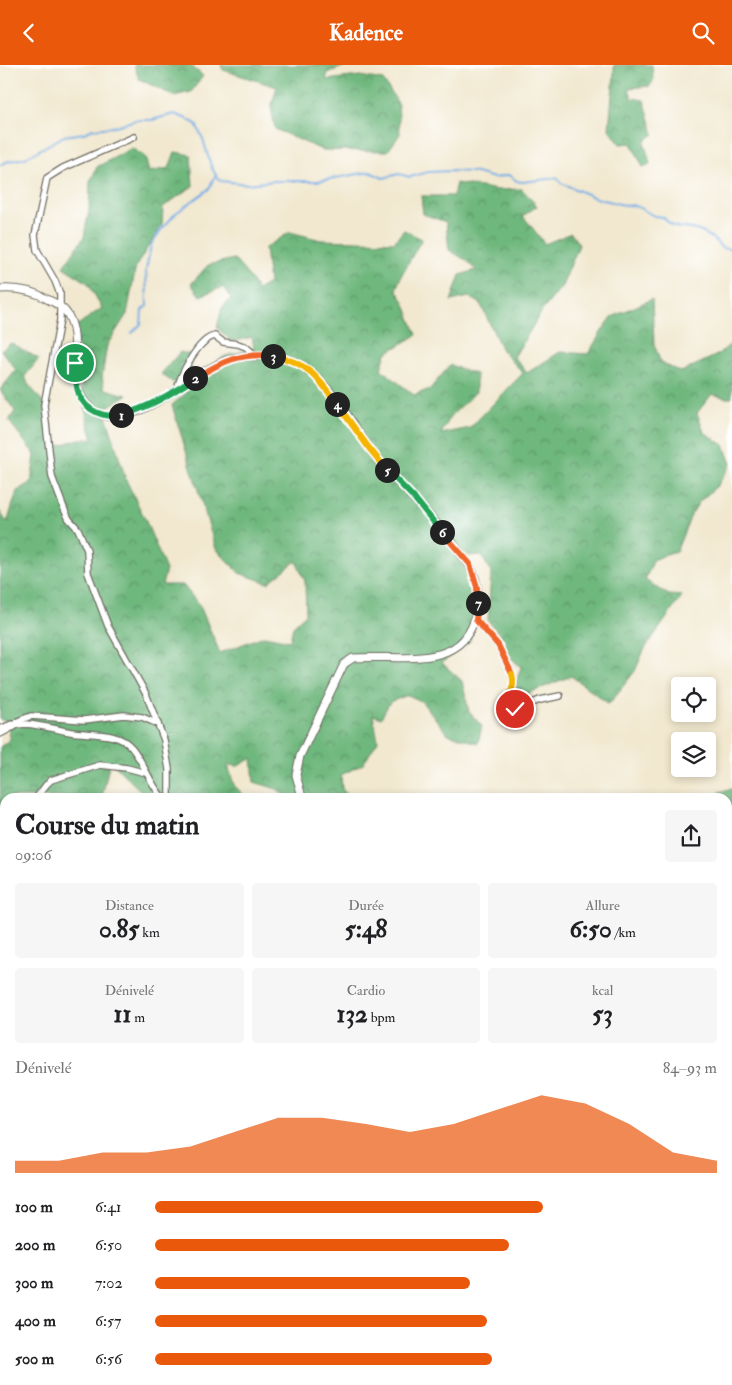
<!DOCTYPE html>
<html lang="fr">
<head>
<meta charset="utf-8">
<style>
	body { margin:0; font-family:"IM FELL Double Pica",serif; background:#f6f6f6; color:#202124; height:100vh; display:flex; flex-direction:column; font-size:19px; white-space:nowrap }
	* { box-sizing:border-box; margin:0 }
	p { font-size:16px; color:#757577 }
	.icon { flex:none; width:28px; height:28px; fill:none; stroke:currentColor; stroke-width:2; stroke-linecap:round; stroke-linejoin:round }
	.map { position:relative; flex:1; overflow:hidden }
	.sheet { position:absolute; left:0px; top:728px; width:732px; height:592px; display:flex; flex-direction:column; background:#fff; border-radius:15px 15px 0 0; box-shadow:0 2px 8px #0003 }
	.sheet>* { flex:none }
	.fabs { position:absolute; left:671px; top:612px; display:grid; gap:10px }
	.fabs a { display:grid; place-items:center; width:45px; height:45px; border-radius:5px; background:#fff; box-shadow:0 2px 8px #0003; font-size:25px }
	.pin { position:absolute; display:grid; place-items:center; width:42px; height:42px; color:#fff; margin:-21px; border:2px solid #fff; border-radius:50%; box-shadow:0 1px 5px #0007 }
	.km { position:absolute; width:25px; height:25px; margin:-12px; border-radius:50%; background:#222; color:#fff; font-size:14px; line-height:25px; text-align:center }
	.round { display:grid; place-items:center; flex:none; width:52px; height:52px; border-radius:5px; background:#f6f6f6 }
	.head { display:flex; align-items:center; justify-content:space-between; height:85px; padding:0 15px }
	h1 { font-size:28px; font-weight:700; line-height:38px }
	.stats { display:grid; grid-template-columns:repeat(3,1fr); gap:8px; height:85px; padding:5px 15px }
	.stats div { display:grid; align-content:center; border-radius:5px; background:#f6f6f6; text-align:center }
	.stats b { font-size:25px; font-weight:700 }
	.stats small { font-size:14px; font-weight:400 }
	.stats p { font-size:14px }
	.chart { height:140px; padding:10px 15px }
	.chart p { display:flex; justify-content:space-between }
	.chart svg { width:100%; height:90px; margin-top:5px; fill:#ea580c; opacity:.7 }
	ul { padding:0 15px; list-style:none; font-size:16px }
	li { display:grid; grid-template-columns:80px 60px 1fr; align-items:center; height:38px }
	li i { height:12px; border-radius:6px; background:#ea580c }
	header { display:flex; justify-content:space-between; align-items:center; height:65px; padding:0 15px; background:#ea580c; color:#fff; font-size:22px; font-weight:700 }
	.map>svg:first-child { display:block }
</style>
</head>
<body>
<header><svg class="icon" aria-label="back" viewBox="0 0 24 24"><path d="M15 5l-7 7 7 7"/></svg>Kadence<svg class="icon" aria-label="search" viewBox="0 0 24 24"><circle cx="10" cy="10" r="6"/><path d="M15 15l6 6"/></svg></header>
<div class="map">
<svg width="732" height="1320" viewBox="0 0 732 1320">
	<defs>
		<pattern id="forest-crowns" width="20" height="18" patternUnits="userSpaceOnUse" patternTransform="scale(1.25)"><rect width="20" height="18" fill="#6eb77d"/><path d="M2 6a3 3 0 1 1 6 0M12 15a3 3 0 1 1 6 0" fill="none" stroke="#5b9567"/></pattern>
	</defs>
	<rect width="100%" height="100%" fill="#fff"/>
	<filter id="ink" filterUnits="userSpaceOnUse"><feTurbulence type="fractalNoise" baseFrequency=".02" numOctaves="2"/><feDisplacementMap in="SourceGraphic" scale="10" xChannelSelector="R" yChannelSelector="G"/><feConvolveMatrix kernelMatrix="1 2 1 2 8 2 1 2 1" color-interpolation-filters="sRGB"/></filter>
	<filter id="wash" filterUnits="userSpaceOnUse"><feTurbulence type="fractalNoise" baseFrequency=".0096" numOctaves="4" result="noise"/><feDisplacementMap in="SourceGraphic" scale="20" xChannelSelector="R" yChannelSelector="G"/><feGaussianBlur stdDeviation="1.12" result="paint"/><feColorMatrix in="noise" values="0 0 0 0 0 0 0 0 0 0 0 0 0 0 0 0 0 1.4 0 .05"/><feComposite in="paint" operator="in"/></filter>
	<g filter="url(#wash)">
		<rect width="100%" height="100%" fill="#f1e8cf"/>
		<g fill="url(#forest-crowns)" stroke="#4c7154">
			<path d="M134,0H190L203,11L191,27L174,31L139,14Z"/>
			<path d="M221,0H347L328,8L326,15L360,11L383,15L398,38L400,69L388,86L322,85L275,64L271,42L277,22L223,5Z"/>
			<path d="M614,0H652L653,16L650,21L629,23L632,33L644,35L654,69L644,76L650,99L643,102L631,78L620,79L609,64L614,9Z"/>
			<path d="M132,83L145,92L149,107L169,103L175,87L191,90L193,121L163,142L162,160L136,201L127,249L107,280L102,312L105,324L127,330L104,344L126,415L145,454L166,505L162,520H183L200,541L220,588L264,571L290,576L293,561L306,549L305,516L296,496L268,518L239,508L216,484L172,340L187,327L161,309L180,287L192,290L191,304L186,314L225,291L254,283L252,272L232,277L217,263L222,243L231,233L223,222L200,231L191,219L208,200L234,194L251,214L257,225L269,218L265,183L290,167L321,175L394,177L404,165L422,174L402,209L396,224L404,237L417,270L386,288L381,304L414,330L430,324L450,300L476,309V327L451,351L441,369L470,363L523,308L502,285L480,238L469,232L451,236L460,210L476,205L466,195L449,185L446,157L423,149L421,131H453L456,118L498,125L522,124L537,141L523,151L545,179L571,168L579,180L562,221L542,246L514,292L527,308L560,287L588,289L602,266L612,252L652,234L654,279L661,298L681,307L717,290L732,278V333H727L712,329L697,348L704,367L724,380L731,399L717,421L699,437L691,450L676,487L654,494L645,515L669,530L682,531L644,585L635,606L609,639L571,611L517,633L515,620L521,602L510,592L502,572L488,556L491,507L481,490L458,492L472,514L473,545L470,576L442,598L462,616L469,647L482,661L478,678L448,669L421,636L408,630L390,637L381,653L373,650L378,676L363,699L341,710L342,724L350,732H324L321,730L318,732H286L277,724L254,717L252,693L238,701L228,700L234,720L246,732H147L110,696L102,732H5V888L1,897L0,682L10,674L7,657L0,654V446L7,458L17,426L31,418L35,390L9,356L15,346L0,325L16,305L1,285L11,278L39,294L25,311L28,319L43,337L58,381L79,374H93C81,339 79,299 75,262L102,243L88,218L63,202L84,172L89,145L90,117L97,102Z"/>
			<path d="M732,724V794H728V732H722L719,727Z"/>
			<path d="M728,864L732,868V921L728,918Z"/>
			<path d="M732,956V1001L728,997V957Z"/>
			<path d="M728,1054L732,1059V1296L728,1293Z"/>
			<path d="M0,1226L5,1230V1273L0,1272Z"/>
			<path d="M124,1315H191L186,1320H125Z"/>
			<path d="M489,1315H549L548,1320H486Z"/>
			<path d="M592,1315H623L628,1320H596Z"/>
		</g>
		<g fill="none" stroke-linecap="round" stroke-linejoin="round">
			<g stroke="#77aee6" stroke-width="2">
				<path d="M0,100L9,96L25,93L64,71L84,68L93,64L112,62L136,55H152L174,49L185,53L196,59L203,74L211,101L218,114L221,116L247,119L274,116H318L370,107L383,113L399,109L410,112L428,107L451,106L473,107L494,113L509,110L517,116L522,117L557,113L561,118L596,133L628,141L632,140L640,143L654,151L663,152C678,169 681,159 699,166C709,169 716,176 722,183L732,184"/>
				<path d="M132,268L141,259L142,245L147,241L146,205L151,180L161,165L176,148L210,123L213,114L216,110"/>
			</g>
		</g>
	</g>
	<g filter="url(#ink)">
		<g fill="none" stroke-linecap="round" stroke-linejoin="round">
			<defs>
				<g id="minor">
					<path d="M134,72L63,103L47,113L35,170L37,185L55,216L60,229V255L44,340L52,412L65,446L69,454L78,464L87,485L88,508L108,561L146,629L164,675L169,704V732"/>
					<path d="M177,325C180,310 198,274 215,271L223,277L238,279L246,282L256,291"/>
					<path d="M476,555L498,580L511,606L514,619L508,637V641L512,644L520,643L540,635L560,631"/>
					<path d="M14,662L18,656L31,651L84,655L124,650L142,652L158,659"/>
					<path d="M0,664L12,659"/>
					<path d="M0,669L17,660L25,659C41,660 55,664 71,667C90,670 119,666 132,683C144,698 149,717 162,732"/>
					<path d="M37,732L46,720L51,715L100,700L127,703L146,708"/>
					<path d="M0,824L5,816"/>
					<path d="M728,862L732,867"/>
				</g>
				<g id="tertiary">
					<path d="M0,224C17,223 32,225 47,234C54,237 64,243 68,250C85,279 59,330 100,349C134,365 194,308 225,296C237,291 250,291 263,291C274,291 289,293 299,299C332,318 353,363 376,392C404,426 438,455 463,492C474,502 479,522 478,537C471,609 405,589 353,593L344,599L300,691L296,710L302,732"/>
					<path d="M728,808L732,806"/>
					<path d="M556,1320L557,1315"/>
				</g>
			</defs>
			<use href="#minor" stroke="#706d64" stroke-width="8"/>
			<use href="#tertiary" stroke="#706d64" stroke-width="9"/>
			<use href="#minor" stroke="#fff" stroke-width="5.5"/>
			<use href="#tertiary" stroke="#fff" stroke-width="7"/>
		</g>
	</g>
	<g fill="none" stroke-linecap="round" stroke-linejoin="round" filter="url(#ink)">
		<defs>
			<path id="split-1" d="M75,298C76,308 75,320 79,329C85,346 106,354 121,350"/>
			<path id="split-2" d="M121,350C149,343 172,328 195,313"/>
			<path id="split-3" d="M195,313C221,297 241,287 273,291"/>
			<path id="split-4" d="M273,291C306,296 319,313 337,339"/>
			<path id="split-5" d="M337,339L369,383L387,405"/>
			<path id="split-6" d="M387,405L415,434L442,467"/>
			<path id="split-7" d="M442,467L470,499L477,522L478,538"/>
			<path id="split-8" d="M478,538L476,555L498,580L512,609"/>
			<path id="split-9" d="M512,609C516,623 508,629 508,641L515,644"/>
		</defs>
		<use href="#split-1" stroke="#fff" stroke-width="10"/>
		<use href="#split-2" stroke="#fff" stroke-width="10"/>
		<use href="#split-3" stroke="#fff" stroke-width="10"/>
		<use href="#split-4" stroke="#fff" stroke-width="10"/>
		<use href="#split-5" stroke="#fff" stroke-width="10"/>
		<use href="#split-6" stroke="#fff" stroke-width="10"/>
		<use href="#split-7" stroke="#fff" stroke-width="10"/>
		<use href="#split-8" stroke="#fff" stroke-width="10"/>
		<use href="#split-9" stroke="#fff" stroke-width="10"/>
		<use href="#split-1" stroke="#22a559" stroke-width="6"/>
		<use href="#split-2" stroke="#22a559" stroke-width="6"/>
		<use href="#split-3" stroke="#f0652b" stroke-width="6"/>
		<use href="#split-4" stroke="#f5b400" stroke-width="6"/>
		<use href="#split-5" stroke="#f5b400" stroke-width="6"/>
		<use href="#split-6" stroke="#22a559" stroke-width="6"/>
		<use href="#split-7" stroke="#f0652b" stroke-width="6"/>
		<use href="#split-8" stroke="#f0652b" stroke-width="6"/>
		<use href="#split-9" stroke="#f5b400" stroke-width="6"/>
	</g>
</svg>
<div class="fabs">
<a><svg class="icon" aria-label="locate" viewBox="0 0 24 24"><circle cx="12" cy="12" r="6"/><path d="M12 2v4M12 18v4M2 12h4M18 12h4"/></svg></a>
<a><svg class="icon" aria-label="layers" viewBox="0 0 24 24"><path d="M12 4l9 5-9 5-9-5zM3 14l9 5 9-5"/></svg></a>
</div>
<div class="pin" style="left:75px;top:298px;background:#1e9e55"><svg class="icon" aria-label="arrive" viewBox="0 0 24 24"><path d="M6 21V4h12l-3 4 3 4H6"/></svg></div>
<div class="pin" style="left:515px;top:644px;background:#d93025"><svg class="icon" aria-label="check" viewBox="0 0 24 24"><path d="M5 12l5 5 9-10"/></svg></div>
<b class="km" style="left:121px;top:350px">1</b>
<b class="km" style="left:195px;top:313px">2</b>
<b class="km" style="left:273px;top:291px">3</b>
<b class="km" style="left:337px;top:339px">4</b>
<b class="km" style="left:387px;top:405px">5</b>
<b class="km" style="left:442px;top:467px">6</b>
<b class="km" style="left:478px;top:538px">7</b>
<section class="sheet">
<div class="head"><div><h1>Course du matin</h1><p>09:06</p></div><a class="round"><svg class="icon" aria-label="share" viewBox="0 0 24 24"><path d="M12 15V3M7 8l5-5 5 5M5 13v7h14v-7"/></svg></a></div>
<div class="stats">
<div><p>Distance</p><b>0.85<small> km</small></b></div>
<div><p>Durée</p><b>5:48</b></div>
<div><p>Allure</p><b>6:50<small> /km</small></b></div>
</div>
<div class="stats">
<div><p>Dénivelé</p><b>11<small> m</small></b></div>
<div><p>Cardio</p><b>132<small> bpm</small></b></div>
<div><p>kcal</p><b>53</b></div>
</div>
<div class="chart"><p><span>Dénivelé</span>84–93 m</p>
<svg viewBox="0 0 160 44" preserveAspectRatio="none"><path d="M0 44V38L10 38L20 34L30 34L40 31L50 24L60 17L70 17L80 20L90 24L100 20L110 13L120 6L130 10L140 20L150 34L160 38V44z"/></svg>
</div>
<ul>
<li><b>100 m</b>6:41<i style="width:69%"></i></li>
<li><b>200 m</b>6:50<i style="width:63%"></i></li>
<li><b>300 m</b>7:02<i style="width:56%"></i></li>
<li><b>400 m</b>6:57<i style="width:59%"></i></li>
<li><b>500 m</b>6:56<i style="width:60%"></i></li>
</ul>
</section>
</div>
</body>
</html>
